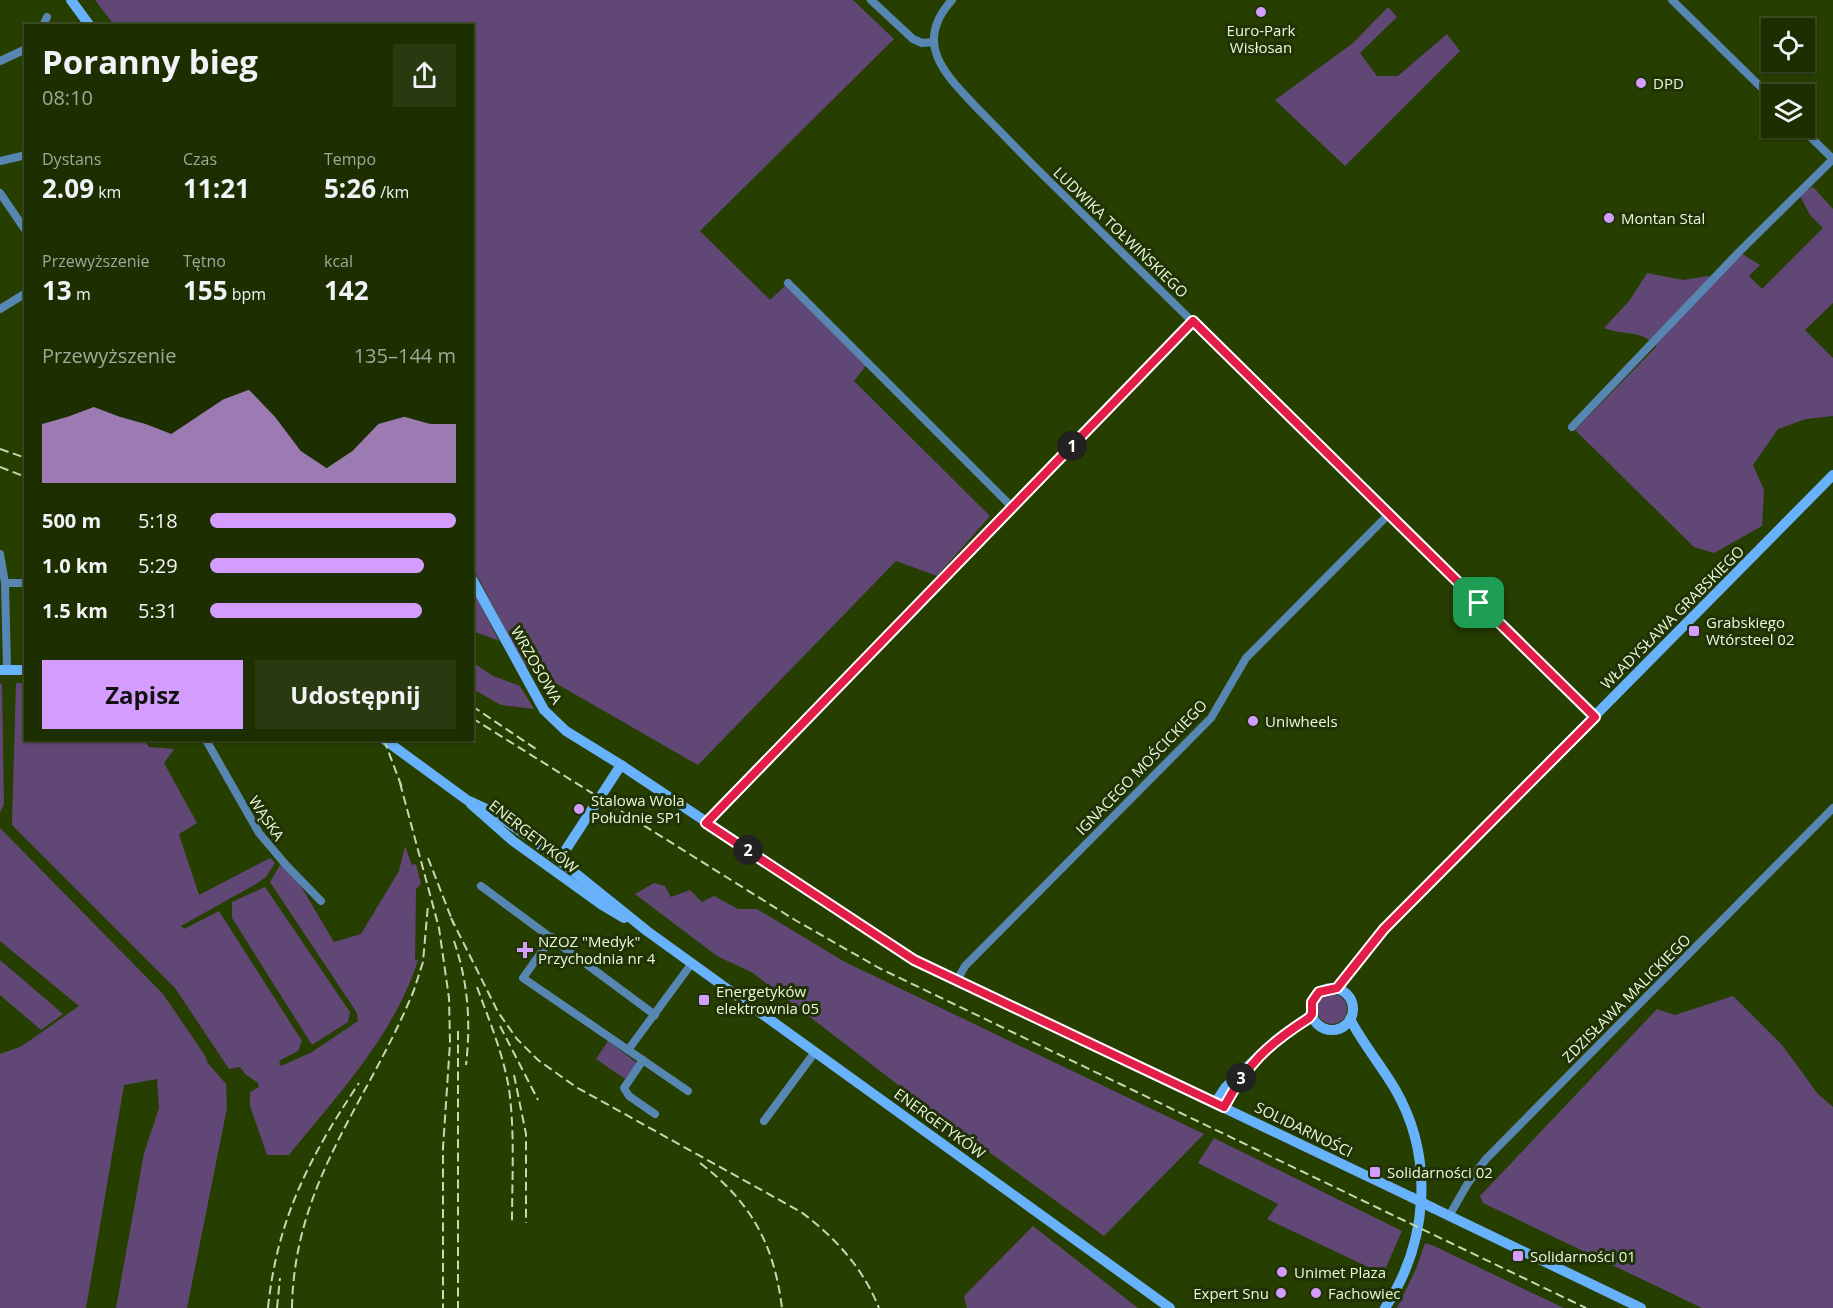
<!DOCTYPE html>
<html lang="pl">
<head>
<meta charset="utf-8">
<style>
	body { margin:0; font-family:"Open Sans",sans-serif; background:#2a3a10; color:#f1f3f6; height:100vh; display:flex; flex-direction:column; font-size:22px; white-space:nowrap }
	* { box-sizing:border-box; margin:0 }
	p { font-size:20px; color:#a0a899 }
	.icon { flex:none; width:33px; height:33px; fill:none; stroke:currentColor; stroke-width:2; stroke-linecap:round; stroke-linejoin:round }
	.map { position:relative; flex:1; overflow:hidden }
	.side { position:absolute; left:24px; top:24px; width:450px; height:717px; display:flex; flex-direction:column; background:#1d2e01; border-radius:0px; box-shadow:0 2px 4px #0004,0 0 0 2px #3b4a23 }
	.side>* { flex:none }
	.buttons { position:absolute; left:1761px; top:18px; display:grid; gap:12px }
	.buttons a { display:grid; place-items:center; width:54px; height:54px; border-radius:0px; background:#1d2e01; box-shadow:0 2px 4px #0004,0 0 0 2px #3b4a23; font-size:30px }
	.pin { position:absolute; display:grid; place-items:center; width:51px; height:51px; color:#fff; margin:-26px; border-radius:12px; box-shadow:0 3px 9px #0006 }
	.km { position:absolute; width:30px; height:30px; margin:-15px; border-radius:50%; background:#222; color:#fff; font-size:16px; line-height:30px; text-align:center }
	.round { display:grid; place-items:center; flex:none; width:63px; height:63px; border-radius:0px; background:#2a3a10 }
	.headline { display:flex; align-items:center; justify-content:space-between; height:102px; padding:0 18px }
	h1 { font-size:33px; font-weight:700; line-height:45px }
	.stats { display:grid; grid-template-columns:repeat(3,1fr); gap:9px; height:102px; padding:6px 18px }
	.stats div { display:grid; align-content:center }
	.stats b { font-size:26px; font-weight:700 }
	.stats small { font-size:16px; font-weight:400 }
	.stats p { font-size:16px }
	.chart { height:168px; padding:12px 18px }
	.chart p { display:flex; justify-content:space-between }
	.chart svg { width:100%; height:108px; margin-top:6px; fill:#d39cfd; opacity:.7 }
	.cta { display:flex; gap:12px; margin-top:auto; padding:12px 18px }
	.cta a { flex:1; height:69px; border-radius:0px; background:#d39cfd; color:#111; font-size:24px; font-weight:700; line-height:69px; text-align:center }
	.cta a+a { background:#2a3a10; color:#f1f3f6 }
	ul { padding:0 18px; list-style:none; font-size:20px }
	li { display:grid; grid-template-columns:96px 72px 1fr; align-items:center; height:45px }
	li i { height:15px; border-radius:8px; background:#d39cfd }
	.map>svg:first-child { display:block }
</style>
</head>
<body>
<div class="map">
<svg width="1833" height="1308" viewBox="0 0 1833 1308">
	<rect width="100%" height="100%" fill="#273e01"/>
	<g fill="#614775">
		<path d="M95,0H853L894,39L700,231L770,300L788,283L868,363L854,381L990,516L937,576L896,561L698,765L524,665L473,568L472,26L114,25Z"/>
		<path d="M1388,7L1397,17L1360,53L1377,76H1398L1447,34L1460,51L1345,166L1275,100L1353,43Z"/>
		<path d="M1813,187L1833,209V303L1805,330L1833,358V416L1806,419L1778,429L1753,465L1764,490L1762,526L1714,553L1694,547L1575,430L1657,346C1637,328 1628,337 1604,328L1630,300L1647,273L1683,280L1708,276L1713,279L1739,252L1760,265L1749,276L1762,289L1823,228L1810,215L1799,194Z"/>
		<path d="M473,590L499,641L473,631Z"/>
		<path d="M472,662L493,676L520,686L534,709L501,705L473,689Z"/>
		<path d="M0,683L2,684L4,804L0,813Z"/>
		<path d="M16,683H25L26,740H144L149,747L174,749L164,763L197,823L179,834L199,895L270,858L275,863L266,877L256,884L181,926L184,929L219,911L302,1041L298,1051L279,1061L281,1066L312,1052L358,1021L357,1013L270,882L280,865L296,878L334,942L361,934L399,871L405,846L412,865L416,864L421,884L416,889L415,960H418C394,1036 338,1094 289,1155H267L250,1106V1092L259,1087L258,1083L245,1074L240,1067L229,1069L175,988L12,825Z"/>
		<path d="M0,828L163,994L206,1057L207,1062L226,1084L227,1108L187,1308H116L144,1153L159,1108L157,1079L124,1085L86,1308H0V1054L22,1046L79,1006L0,941Z"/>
		<path d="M654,883L665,886L671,897L690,890L702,902L714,896L738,909H757L845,962L1204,1134L1104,1236L919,1101L753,973L717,956L635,894Z"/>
		<path d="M265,887L350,1012L348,1022L312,1045L232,918V902Z"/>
		<path d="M0,960L63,1014L41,1030L0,995Z"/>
		<circle cx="1332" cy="1009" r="15"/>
		<path d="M1733,996L1782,1045L1818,1094L1833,1107V1308H1702L1483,1203L1480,1196L1657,1009L1675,1015Z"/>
		<path d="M608,1041L637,1063L625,1079L596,1059Z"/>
		<path d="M1214,1138L1402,1231L1383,1274L1267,1219L1278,1204L1198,1163Z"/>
		<path d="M1033,1226L1138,1308H967L964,1296Z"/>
		<path d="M1425,1243L1434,1246L1564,1308H1397L1416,1269Z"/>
	</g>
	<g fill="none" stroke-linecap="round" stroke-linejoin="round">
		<g stroke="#5886b3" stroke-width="8">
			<path d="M871,0L913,39L922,43L934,42"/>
			<path d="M952,0C911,45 948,77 979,110C998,129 1016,148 1035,167L1595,717"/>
			<path d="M1672,0L1772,98"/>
			<path d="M43,26L47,17"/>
			<path d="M0,61L26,49"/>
			<path d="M1801,128L1833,159"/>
			<path d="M0,161L26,155"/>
			<path d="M0,193L26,231"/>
			<path d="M788,283L1013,508"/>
			<path d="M0,309L26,293"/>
			<path d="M1572,427L1739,252L1833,159"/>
			<path d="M0,554L5,583L7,670"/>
			<path d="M5,583H26"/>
			<path d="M206,740L259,833L286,865L321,901"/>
			<path d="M706,823L1193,321"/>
			<path d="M481,886L655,1015"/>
			<path d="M552,937L523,978L688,1091"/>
			<path d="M956,982L965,966L1211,718L1246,658L1389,514"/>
			<path d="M628,1050L692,963"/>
			<path d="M643,1060L624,1088L629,1096L655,1114"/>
			<path d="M764,1121L815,1052"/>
			<path d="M1449,1216L1468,1183L1486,1159L1833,808"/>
		</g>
		<g stroke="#67b2fa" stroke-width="10">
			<path d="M71,0L90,26"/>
			<path d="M472,579L544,710L566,731L621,765L914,960L1411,1197"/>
			<path d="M0,670H26"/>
			<path d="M385,740L467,800L491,811L539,844L647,931L1170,1308"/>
			<path d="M471,804L513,841L602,905L624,918"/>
			<path d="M559,860L621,765"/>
			<path d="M1337,988L1384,929L1833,475"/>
			<circle cx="1332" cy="1009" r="21"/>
			<path d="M1350,1019C1363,1044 1381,1065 1395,1089C1435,1158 1428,1243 1385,1308"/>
			<path d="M1215,1103L1225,1088L1263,1052L1312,1014"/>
			<path d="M1224,1107L1241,1078"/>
			<path d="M1433,1208L1641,1308"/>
		</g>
		<g stroke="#c6d7b2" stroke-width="2" stroke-dasharray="9 4.5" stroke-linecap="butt">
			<path d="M0,449L26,458"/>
			<path d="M0,467L26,477"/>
			<path d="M472,706L539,751"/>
			<path d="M472,718L795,920L879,968L1586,1308"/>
			<path d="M384,740L403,790"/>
			<path d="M400,783L439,928L449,998L450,1043L443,1148V1308"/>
			<path d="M428,858L454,925"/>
			<path d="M451,918L498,1012L517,1039L538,1060L576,1087L801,1212C835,1237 863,1268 879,1308"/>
			<path d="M454,941C468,982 471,1022 466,1065"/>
			<path d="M477,987C489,1020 503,1053 509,1089C515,1133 512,1179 512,1223"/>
			<path d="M500,1026L538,1100"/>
			<path d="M458,1031V1308"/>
			<path d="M514,1075L526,1134V1223"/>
			<path d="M700,1163C751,1202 774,1244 782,1308"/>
			<path d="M268,1308C277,1219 310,1156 359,1083"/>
			<path d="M277,1308L280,1278"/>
			<path d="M292,1308C294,1181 369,1101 414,990L423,962L428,905"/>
		</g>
		<path stroke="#67b2fa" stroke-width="10" d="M1411,1197L1433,1208"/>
	</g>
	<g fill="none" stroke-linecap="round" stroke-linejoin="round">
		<defs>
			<path id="route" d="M1193,321L1595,717L1384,929L1337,988L1319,992L1312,1002V1014L1309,1018C1268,1044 1247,1064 1224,1107L914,960L706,823Z"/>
		</defs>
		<use href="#route" stroke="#fff" stroke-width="12"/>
		<use href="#route" stroke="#e11d48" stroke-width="8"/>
	</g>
	<g fill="#d39cfd" stroke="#203206" stroke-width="2">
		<circle cx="1261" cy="12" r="6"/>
		<circle cx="1641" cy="83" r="6"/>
		<circle cx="1609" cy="218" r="6"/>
		<rect x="1688" y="625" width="12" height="12" rx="3"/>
		<circle cx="1253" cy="721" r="6"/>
		<circle cx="579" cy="809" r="6"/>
		<path d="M522 941h6v6h6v6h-6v6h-6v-6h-6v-6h6z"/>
		<rect x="698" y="994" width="12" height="12" rx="3"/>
		<rect x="1369" y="1166" width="12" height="12" rx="3"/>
		<rect x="1512" y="1250" width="12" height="12" rx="3"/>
		<circle cx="1282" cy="1272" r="6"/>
		<circle cx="1281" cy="1293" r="6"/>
		<circle cx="1316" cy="1293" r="6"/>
	</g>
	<g text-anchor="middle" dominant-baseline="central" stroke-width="6" stroke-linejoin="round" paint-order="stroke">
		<g font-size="15" fill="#eaf9da" stroke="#203206" text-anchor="start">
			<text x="1261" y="30" text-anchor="middle">Euro-Park<tspan x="1261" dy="17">Wisłosan</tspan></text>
			<text x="1653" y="83">DPD</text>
			<text x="1621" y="218">Montan Stal</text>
			<text x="1706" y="622">Grabskiego<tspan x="1706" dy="17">Wtórsteel 02</tspan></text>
			<text x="1265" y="721">Uniwheels</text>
			<text x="591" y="800">Stalowa Wola<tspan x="591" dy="17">Południe SP1</tspan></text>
			<text x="538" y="941">NZOZ "Medyk"<tspan x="538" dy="17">Przychodnia nr 4</tspan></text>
			<text x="716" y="991">Energetyków<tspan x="716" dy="17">elektrownia 05</tspan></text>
			<text x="1387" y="1172">Solidarności 02</text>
			<text x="1530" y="1256">Solidarności 01</text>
			<text x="1294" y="1272">Unimet Plaza</text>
			<text x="1269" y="1293" text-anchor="end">Expert Snu</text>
			<text x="1328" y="1293">Fachowiec</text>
		</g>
		<g font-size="15" fill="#eaf9da" stroke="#203206">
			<text transform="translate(1121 232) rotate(44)">LUDWIKA TOŁWIŃSKIEGO</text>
			<text transform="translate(1672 617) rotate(-45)">WŁADYSŁAWA GRABSKIEGO</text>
			<text transform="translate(537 665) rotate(60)">WRZOSOWA</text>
			<text transform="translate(1141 767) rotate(-46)">IGNACEGO MOŚCICKIEGO</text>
			<text transform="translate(267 818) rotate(56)">WĄSKA</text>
			<text transform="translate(534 836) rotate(38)">ENERGETYKÓW</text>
			<text transform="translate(1626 998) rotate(-45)">ZDZISŁAWA MALICKIEGO</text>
			<text transform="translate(940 1123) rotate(36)">ENERGETYKÓW</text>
			<text transform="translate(1304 1129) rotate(26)">SOLIDARNOŚCI</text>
		</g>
	</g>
</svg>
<div class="buttons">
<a><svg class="icon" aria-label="locate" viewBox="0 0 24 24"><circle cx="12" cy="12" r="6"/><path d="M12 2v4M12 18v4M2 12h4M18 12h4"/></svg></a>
<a><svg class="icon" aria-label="layers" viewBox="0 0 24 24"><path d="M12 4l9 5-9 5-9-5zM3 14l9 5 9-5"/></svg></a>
</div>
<div class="pin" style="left:1479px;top:603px;background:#1e9e55"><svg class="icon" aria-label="arrive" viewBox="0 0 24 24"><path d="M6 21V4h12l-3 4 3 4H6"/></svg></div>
<b class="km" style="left:1072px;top:446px">1</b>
<b class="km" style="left:748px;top:850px">2</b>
<b class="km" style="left:1241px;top:1078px">3</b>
<section class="side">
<div class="headline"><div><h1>Poranny bieg</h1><p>08:10</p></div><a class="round"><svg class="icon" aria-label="share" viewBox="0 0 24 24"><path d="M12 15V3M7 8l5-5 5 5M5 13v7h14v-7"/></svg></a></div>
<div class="stats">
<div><p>Dystans</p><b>2.09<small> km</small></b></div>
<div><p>Czas</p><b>11:21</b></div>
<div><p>Tempo</p><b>5:26<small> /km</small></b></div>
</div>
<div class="stats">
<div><p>Przewyższenie</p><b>13<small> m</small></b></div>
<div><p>Tętno</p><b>155<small> bpm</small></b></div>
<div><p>kcal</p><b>142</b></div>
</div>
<div class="chart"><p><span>Przewyższenie</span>135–144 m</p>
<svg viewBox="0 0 160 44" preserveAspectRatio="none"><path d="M0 44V20L10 17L20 13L30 17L40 20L50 24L60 17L70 10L80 6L90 17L100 31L110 38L120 31L130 20L140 17L150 20L160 20V44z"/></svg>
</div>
<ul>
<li><b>500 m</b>5:18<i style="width:100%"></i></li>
<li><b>1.0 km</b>5:29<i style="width:87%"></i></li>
<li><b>1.5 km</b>5:31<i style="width:86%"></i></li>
</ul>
<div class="cta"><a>Zapisz</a><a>Udostępnij</a></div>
</section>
</div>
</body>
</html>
